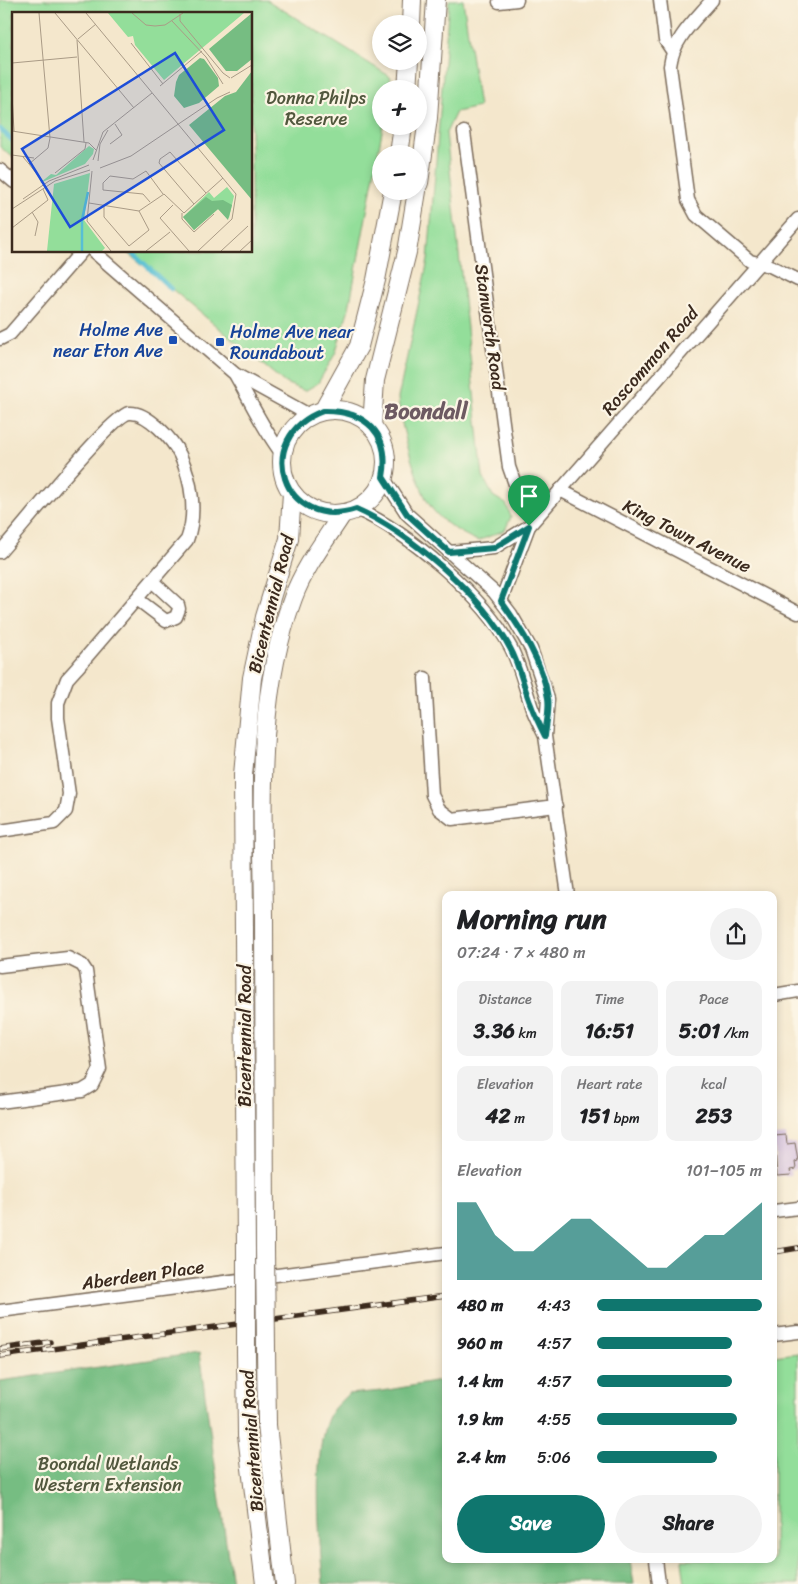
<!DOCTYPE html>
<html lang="en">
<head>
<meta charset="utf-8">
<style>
	body { margin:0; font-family:Sriracha,sans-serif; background:#f2f2f2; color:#202124; height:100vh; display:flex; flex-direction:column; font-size:19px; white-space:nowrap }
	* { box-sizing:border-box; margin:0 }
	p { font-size:16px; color:#757577 }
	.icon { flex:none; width:28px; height:28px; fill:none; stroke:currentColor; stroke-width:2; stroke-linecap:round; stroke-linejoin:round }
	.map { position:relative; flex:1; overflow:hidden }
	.sheet { position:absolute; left:442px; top:891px; width:335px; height:672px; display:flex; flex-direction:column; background:#fff; border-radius:10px; box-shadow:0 2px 8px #0003 }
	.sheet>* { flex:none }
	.controls { position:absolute; left:372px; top:15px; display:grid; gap:10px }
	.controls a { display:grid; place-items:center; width:55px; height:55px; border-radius:50%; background:#fff; box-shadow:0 2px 8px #0003; font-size:25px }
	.pin { position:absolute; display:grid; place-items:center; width:42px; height:42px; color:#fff; margin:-51px -21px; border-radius:50% 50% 50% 0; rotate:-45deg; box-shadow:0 0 5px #0007 }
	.pin .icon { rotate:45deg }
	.round { display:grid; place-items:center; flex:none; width:52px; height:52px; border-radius:26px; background:#f2f2f2 }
	.headline { display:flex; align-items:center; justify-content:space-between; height:85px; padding:0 15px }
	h1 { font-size:28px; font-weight:800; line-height:38px }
	.metrics { display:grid; grid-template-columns:repeat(3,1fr); gap:8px; height:85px; padding:5px 15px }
	.metrics div { display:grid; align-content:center; border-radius:10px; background:#f2f2f2; text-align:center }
	.metrics b { font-size:21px; font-weight:800 }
	.metrics small { font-size:14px; font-weight:400 }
	.metrics p { font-size:14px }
	.chart { height:140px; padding:10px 15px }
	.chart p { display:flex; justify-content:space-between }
	.chart svg { width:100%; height:90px; margin-top:5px; fill:#0f766e; opacity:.7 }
	.cta { display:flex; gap:10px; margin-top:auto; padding:10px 15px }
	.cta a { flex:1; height:58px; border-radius:30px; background:#0f766e; color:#fff; font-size:20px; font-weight:800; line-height:58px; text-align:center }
	.cta a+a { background:#f2f2f2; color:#202124 }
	ul { padding:0 15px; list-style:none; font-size:16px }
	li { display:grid; grid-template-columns:80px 60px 1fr; align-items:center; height:38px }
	li i { height:12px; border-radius:6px; background:#0f766e }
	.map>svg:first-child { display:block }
</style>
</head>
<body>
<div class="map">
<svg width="798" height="1584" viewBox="0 0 798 1584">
	<rect width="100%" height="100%" fill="#fcf5e5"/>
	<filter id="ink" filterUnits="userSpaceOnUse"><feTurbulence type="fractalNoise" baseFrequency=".02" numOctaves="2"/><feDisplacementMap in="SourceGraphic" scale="10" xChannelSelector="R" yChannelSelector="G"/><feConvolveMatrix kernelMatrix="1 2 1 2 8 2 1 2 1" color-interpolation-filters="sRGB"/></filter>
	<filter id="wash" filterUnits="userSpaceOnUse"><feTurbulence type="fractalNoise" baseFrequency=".0096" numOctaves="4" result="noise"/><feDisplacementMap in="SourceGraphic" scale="20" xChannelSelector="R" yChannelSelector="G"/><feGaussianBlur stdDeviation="1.12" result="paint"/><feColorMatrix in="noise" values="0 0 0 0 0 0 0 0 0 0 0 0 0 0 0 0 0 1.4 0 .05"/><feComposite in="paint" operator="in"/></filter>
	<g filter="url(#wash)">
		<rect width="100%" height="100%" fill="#f4e7cc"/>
		<g fill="#93de9a" stroke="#67845c">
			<path d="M0,0H267L391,77L389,89H381L383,126L349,308L335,354L318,383L305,391L285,383L126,251H251V14H14V158L0,147Z"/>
			<path d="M449,0H463L479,107L456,112L446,133L483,477L493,496L506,504L511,517L505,530L478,541C460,533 439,521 429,504C416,482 400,424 398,398L428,260Z"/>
			<path d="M798,1353V1584H685L682,1560H774V1356Z"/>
		</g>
		<g fill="#76bd82" stroke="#587450">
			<path d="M199,1353L232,1584H0V1381Z"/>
			<path d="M446,1380V1560H630L634,1584H323C320,1542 311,1450 330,1414C334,1407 342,1400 348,1394L382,1391Z"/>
		</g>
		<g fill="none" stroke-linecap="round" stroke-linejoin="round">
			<g stroke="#57bfd4" stroke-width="4.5">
				<path d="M0,129L14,142"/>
				<path d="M131,251L171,289"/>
			</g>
		</g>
		<g id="blocks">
			<path fill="#cab2df" d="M786,1135L787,1144L795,1143L798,1161L795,1162L796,1169L790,1170L791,1175L777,1176L774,1136Z"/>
		</g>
	</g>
	<g filter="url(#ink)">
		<use href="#blocks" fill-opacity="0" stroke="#7c6c5b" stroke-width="1"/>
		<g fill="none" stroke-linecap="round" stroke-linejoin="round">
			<defs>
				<g id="street">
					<path d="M660,0L665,40L673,52"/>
					<path d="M712,0C695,20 673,39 670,66L688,200L696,215L750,261L770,266L798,280"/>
					<path d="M499,2L517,0"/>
					<path d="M464,132L509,467L515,484L544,508"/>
					<path d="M0,170L14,182"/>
					<path d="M93,251L235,374L311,416"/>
					<path d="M0,339L10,334L82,251"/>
					<path d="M236,376C251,402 264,431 283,455"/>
					<path d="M383,477L407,514L494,592L511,614L531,649L548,699L545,736L568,895"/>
					<path d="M560,490L798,613"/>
					<path d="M356,509C409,532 484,597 511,648C520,666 524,684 530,702C533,713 539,724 544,734"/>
					<path d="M0,552C19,531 111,416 129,413C147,411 173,440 180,455C192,481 197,513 187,540L77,668L67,679L58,703V718L69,794L66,811L54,823L0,831"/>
					<path d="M449,552L494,548L529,526L798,219"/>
					<path d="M137,599L166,621L176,617L179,609L178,605L152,581"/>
					<path d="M501,601L529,526"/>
					<path d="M425,678L432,795L439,809L452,819L556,806"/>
					<path d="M0,966L68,958L82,965L86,971L100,1069L92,1085L82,1091L0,1102"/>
					<path d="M774,995L798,991"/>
					<path d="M774,1211L798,1208"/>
					<path d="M0,1311L446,1253"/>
					<path d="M774,1335L798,1332"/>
					<path d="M656,1560L659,1584"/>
				</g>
				<g id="secondary">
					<path d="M411,24L412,0"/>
					<path d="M407,89L409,61"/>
					<path d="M399,154L403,126"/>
					<path d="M419,183L428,118L436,0"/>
					<circle cx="334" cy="462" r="52"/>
					<path d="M323,411L359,346L376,280L393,191"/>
					<path d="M372,427L375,380L407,252L417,191"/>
					<path d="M265,1248C265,1137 264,1026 264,915C263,809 255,699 293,598C305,566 325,541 343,513"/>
					<path d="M246,1250L243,775L252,678L265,617L289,539L292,493"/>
					<path d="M266,1348L267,1425L285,1584"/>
					<path d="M246,1352L247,1435L265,1584"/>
				</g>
			</defs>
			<use href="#street" stroke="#7c6c5b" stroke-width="15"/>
			<use href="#secondary" stroke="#7c6c5b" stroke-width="20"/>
			<use href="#street" stroke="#fff" stroke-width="12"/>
			<use href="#secondary" stroke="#fff" stroke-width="18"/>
			<defs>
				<g id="rail">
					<path d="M774,1252L798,1248"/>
					<path d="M0,1349L50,1342"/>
					<path d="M0,1356L446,1296"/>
				</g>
			</defs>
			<use href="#rail" stroke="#3b2a1e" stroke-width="5.5"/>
			<use href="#rail" stroke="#fcf5e5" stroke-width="4" stroke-dasharray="11" stroke-linecap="butt"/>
			<defs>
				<g id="secondary-bridge">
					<path d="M265,1248L266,1348"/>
					<path d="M246,1352V1250"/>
				</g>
			</defs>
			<use href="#secondary-bridge" stroke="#7c6c5b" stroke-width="20" stroke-linecap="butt"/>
			<use href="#secondary-bridge" stroke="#fff" stroke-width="18"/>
		</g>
	</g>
	<g fill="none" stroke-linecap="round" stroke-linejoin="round" filter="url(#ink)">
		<defs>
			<path id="route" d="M323,411C366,410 391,434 383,477L407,514L449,552L494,548L529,526L501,601C521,629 543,662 548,698C550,710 546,724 545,736C540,726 535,716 531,705C523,686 520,666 510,648C483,596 409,532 356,509C283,533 251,437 323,411Z"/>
		</defs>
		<use href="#route" stroke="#fff" stroke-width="10"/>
		<use href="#route" stroke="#0f766e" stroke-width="6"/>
	</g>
	<g fill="#1a4fb4" stroke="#fcf5e5" stroke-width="2">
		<rect x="168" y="335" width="10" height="10" rx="2.5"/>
		<rect x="215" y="337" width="10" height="10" rx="2.5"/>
	</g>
	<g text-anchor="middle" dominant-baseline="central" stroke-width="4.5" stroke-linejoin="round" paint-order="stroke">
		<g font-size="18" fill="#51573d" stroke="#fcf5e5">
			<text x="316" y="98">Donna Philps<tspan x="316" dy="21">Reserve</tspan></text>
			<text x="108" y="1464">Boondal Wetlands<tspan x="108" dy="21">Western Extension</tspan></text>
		</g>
		<g font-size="18" fill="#3b2a1e" stroke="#fcf5e5">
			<text transform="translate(490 327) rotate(82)">Stanworth Road</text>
			<text transform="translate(650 361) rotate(-49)">Roscommon Road</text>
			<text transform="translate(687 536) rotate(27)">King Town Avenue</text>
			<text transform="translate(271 604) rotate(-76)">Bicentennial Road</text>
			<text transform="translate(245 1036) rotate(-90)">Bicentennial Road</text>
			<text transform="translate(143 1275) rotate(-8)">Aberdeen Place</text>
			<text transform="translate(252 1441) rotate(-94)">Bicentennial Road</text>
		</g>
		<g font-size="18" fill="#164399" stroke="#fcf5e5" text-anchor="end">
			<text x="163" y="330">Holme Ave<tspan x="163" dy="21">near Eton Ave</tspan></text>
			<text x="230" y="332" text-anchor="start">Holme Ave near<tspan x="230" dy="21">Roundabout</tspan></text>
		</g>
		<g font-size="22" font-weight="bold" fill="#6d5a62" stroke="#fcf5e5">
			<text x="426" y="411">Boondall</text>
		</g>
	</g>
	<g transform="translate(12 12)">
		<rect width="240" height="240" fill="#f4e7cc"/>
		<path d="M96,1H232L152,68L123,33L121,24L116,25ZM77,134L82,137L81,142L73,152L28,171L39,162L44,163ZM78,161L72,208L93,236L90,239H35L42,172ZM215,175L222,184L217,206L206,197L182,218L171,205L197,180L202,186Z" fill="#93de9a"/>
		<path d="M240,1V47L225,59H214L197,37ZM188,46L192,47L206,66L207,74L187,91L172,96L162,84L164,70L167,63ZM240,59V188L177,113L213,84L224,80ZM194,185L200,189L211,188L220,193L216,208L206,197L182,218L171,205Z" fill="#76bd82"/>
		<path fill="none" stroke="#57bfd4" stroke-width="2.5" d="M70,239V208L76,180"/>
		<path fill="none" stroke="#aa9b86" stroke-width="1" d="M43,1L122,96M74,1L224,182L220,207L186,239M120,1L134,13L143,14L153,13L171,1M168,2V9L211,61L218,66M160,9L194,45L211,72M66,27L84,12M65,28L72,130M119,31L151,72M0,51L65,45M219,66L240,53M148,74L190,39M0,83L2,119M0,119L77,131L84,138M98,132L110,123L103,112M0,143L22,146M11,145L17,152L36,136L38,126L27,1M81,148L91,120L140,81M86,149L88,132L96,118M17,152L28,166M88,156L119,144L205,86L218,80M80,159L75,209L99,239M43,161L73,137L74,131M11,187L37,169L77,153M138,190L131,182L91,178V171L98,164L121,167L134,159L151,182M77,191L127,199L152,182L172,201L211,166M182,192L147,151L148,147L158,140L194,181M161,193L148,206L177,239M92,195V205L117,234L137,218L127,199M0,197L43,169L78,158M20,200L26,210L23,224M170,201V207L182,220L202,202M0,216L36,188L31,177M134,239L158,220M209,239L236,214M228,239L240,228"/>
		<path fill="#1d4ed8" fill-opacity="0.15" stroke="#1d4ed8" stroke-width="2.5" d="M163,41L212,118L58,215L10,137Z"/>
		<rect width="240" height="240" fill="none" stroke="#3b2a1e" stroke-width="2.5"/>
	</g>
</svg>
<div class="controls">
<a><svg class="icon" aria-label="layers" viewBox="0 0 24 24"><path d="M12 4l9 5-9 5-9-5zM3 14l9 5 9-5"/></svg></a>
<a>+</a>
<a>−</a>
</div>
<div class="pin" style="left:529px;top:526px;background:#1e9e55"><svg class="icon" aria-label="arrive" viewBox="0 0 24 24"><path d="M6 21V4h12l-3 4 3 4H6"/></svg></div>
<section class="sheet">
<div class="headline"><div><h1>Morning run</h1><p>07:24 · 7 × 480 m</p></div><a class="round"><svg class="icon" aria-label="share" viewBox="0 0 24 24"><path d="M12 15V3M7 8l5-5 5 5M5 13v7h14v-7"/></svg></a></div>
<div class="metrics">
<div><p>Distance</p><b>3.36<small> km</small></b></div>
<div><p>Time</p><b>16:51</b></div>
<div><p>Pace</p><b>5:01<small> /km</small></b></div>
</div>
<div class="metrics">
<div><p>Elevation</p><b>42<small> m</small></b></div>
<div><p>Heart rate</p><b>151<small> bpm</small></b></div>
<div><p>kcal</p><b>253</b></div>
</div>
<div class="chart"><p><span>Elevation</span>101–105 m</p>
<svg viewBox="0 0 160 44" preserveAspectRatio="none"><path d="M0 44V6L10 6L20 22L30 30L40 30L50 22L60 14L70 14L80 22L90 30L100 38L110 38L120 30L130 22L140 22L150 14L160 6V44z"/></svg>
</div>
<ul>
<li><b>480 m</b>4:43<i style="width:100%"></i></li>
<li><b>960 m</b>4:57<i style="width:82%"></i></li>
<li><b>1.4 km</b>4:57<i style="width:82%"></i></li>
<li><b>1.9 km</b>4:55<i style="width:85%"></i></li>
<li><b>2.4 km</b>5:06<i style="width:73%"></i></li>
</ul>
<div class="cta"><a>Save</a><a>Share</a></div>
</section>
</div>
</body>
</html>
